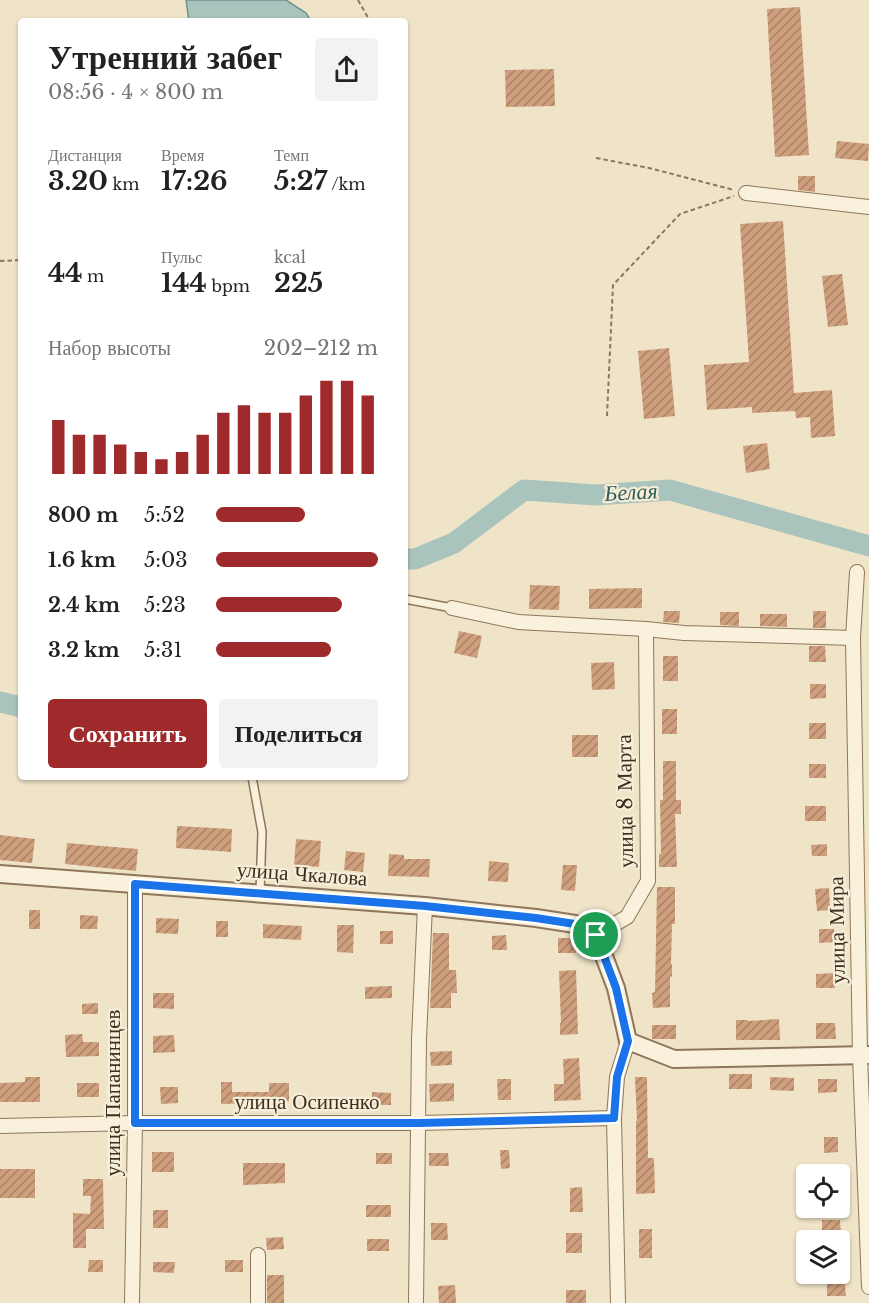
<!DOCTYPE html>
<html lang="ru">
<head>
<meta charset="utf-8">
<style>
	body { margin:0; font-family:"Libre Baskerville",serif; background:#f2f2f2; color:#222; height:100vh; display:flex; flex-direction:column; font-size:22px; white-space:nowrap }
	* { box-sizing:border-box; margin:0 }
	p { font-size:20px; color:#767676 }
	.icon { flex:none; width:33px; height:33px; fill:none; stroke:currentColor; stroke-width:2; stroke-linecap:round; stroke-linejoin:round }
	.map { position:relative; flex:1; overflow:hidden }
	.side { position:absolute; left:18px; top:18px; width:390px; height:762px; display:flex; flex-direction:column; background:#fff; border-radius:6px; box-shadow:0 2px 4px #0004 }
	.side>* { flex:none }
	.tools { position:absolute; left:796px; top:1164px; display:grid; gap:12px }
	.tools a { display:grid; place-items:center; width:54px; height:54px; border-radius:6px; background:#fff; box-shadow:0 2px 4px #0004; font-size:30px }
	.pin { position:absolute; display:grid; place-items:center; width:51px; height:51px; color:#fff; margin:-26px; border:3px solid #fff; border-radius:50%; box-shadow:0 2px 6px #0007 }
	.round { display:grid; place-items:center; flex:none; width:63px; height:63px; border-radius:6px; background:#f2f2f2 }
	.head { display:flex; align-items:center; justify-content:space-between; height:102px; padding:0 30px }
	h1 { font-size:33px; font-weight:700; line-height:45px }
	.stats { display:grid; grid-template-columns:repeat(3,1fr); gap:9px; height:102px; padding:6px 30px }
	.stats div { display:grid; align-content:center }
	.stats b { font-size:26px; font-weight:700 }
	.stats small { font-size:16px; font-weight:400 }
	.stats p { font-size:16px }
	.chart { height:168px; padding:12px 30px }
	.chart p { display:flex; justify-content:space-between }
	.chart svg { width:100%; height:108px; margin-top:6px; stroke:#9e2a2b; stroke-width:6 }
	.cta { display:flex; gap:12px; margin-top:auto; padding:12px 30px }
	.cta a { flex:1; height:69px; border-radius:6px; background:#9e2a2b; color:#fff; font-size:24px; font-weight:700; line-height:69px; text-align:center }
	.cta a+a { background:#f2f2f2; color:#222 }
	ul { padding:0 30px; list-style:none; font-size:20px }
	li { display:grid; grid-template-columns:96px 72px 1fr; align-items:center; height:45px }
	li i { height:15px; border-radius:8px; background:#9e2a2b }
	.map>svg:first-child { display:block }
</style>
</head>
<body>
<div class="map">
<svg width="869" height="1303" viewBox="0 0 869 1303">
	<defs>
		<pattern id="building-hatch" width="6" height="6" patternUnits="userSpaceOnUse" patternTransform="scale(1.5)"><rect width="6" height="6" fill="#cf9f7d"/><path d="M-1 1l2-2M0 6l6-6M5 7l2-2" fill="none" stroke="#a98266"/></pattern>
	</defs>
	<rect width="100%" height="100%" fill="#f0e4c8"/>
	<path fill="#a9c4bc" stroke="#6f938a" stroke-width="1.5" d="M186,0H286L306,13L311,21H189Z"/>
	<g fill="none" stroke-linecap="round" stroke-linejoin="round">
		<g stroke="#a9c4bc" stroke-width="21">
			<path d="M405,559H415L454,543L524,490L596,495L670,490L869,546"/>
			<path d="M0,702L21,707"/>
		</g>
	</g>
	<g fill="url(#building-hatch)">
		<path d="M800,7L809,155L775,157L767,9Z"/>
		<path d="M554,69L555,106L506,107L505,70Z"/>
		<path d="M837,141L869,144L868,161L835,158Z"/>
		<path d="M798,176H815V192L798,190Z"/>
		<path d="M783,221L794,393L832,390L835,436L811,438L810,417L796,418L795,411L752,413V407L707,410L704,365L749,362L740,224Z"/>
		<path d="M842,274L848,325L828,327L822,276Z"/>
		<path d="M669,348L675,416L644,419L638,351Z"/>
		<path d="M767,443L770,469L746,473L743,446Z"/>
		<path d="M530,585L560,586L559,610L529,609Z"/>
		<path d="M642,588V608L589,609V589Z"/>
		<path d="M664,611H680L679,623L663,622Z"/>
		<rect x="813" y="611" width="13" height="17"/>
		<path d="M720,612H739V626L720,625Z"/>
		<path d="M760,614H787V627L760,626Z"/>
		<path d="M459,631L482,636L477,658L454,653Z"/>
		<path d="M809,646H825L826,662H809Z"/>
		<rect x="663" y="656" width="15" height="25"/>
		<path d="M614,662L615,689L592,690L591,663Z"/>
		<path d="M810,684H826V698L810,699Z"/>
		<rect x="662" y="709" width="15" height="25"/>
		<rect x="809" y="723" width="17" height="16"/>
		<rect x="572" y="735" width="26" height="22"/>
		<path d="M663,761H676V800H681V814H675L677,867H659V854H661L660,800H663Z"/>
		<rect x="809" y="764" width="17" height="14"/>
		<rect x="805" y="806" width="21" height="15"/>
		<path d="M177,826L232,829L231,852L176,848Z"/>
		<path d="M0,835L35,839L32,863L0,860Z"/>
		<path d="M296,839L321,841L319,867L294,865Z"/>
		<path d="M67,843L138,849L136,871L65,864Z"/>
		<path d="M827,844V856H812L811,845Z"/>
		<path d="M346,851L365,853L363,872L344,870Z"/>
		<path d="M389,854L404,855V859H430L429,877L388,876Z"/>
		<path d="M489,861L509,863L508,882L488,881Z"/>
		<path d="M563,865H577L575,891L561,890Z"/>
		<path d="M657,887H675V924H672L671,964H672V977L670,976V1007L653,1008L652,993L655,992Z"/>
		<path d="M829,888L830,910L817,911L815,889Z"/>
		<rect x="29" y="910" width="11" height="19"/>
		<path d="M80,915L98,916L97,929H80Z"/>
		<path d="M156,918L179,919L178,934L156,933Z"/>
		<rect x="216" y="921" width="12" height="16"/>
		<path d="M263,924L302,926L301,940L263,938Z"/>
		<path d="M337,925H354L353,953L337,952Z"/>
		<path d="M819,929H834L835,942L819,943Z"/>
		<rect x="380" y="931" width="13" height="13"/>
		<path d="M433,933H449V970H456L457,993H451V1008H430Z"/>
		<path d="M506,935L507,950H492V936Z"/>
		<rect x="558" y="938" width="18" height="15"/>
		<path d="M576,970L578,1034L560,1035V1023H561L559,971Z"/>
		<path d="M834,973L835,988H816V974Z"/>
		<path d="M392,986V998L365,999V987Z"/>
		<path d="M153,993H174V1009L153,1008Z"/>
		<path d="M98,1003V1014H82V1004Z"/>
		<path d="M779,1019L780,1040H736V1020H748V1021Z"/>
		<path d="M816,1023H835L836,1039H816Z"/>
		<rect x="652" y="1025" width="24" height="14"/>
		<path d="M82,1034L83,1042H99V1056L66,1057L65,1035Z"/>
		<path d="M174,1035L175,1052L153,1053V1036Z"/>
		<path d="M452,1051V1065L431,1066L430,1052Z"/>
		<path d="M579,1058L581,1100L554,1101V1084H564L563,1059Z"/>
		<rect x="729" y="1074" width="23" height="15"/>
		<path d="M25,1077H40V1102H0V1083L25,1082Z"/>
		<path d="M635,1077H647L648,1158H654L655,1193L636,1194V1121H637Z"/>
		<path d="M770,1077L794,1078V1091L770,1090Z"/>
		<path d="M497,1079H511V1100H498Z"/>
		<path d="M818,1079H837V1092L818,1093Z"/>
		<path d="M221,1082H232V1092H269V1083H289V1101H259V1103L221,1104Z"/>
		<rect x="77" y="1083" width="22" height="14"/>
		<path d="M454,1083V1101L430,1102L429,1084Z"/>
		<path d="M160,1087H178V1103L161,1104Z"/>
		<path d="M372,1092L391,1093V1105H372Z"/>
		<path d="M824,1137H838V1152L824,1153Z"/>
		<path d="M500,1150H509L510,1168L501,1169Z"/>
		<rect x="152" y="1152" width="22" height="20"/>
		<rect x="376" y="1153" width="16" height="11"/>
		<path d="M429,1153H448L449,1166H429Z"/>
		<path d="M243,1163H285V1183L243,1185Z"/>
		<rect x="0" y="1169" width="35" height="29"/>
		<path d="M83,1179H103L104,1229H86V1248H73V1213L90,1214L91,1196H83Z"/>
		<path d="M582,1187L583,1212H570V1188Z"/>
		<rect x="366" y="1205" width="25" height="12"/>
		<rect x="153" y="1210" width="15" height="18"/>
		<path d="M822,1220H840L841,1235L822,1236Z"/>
		<path d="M431,1223H447L448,1240H431Z"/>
		<rect x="639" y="1229" width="13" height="29"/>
		<rect x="566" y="1233" width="16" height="20"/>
		<path d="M283,1237L284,1249L267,1250L266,1238Z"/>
		<rect x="367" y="1239" width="22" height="12"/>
		<path d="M89,1260H103V1272H88Z"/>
		<rect x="225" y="1260" width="18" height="12"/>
		<path d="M153,1262H175L174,1273L153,1272Z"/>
		<path d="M827,1274H844L846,1296H827Z"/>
		<rect x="267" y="1275" width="17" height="28"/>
		<path d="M455,1285L456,1303H439L438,1286Z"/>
		<rect x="566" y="1290" width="20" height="13"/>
	</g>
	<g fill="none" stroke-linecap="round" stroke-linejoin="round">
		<defs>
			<g id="service">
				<path d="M405,599L452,608"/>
				<path d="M252,777L262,832L260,893"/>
			</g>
			<g id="minor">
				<path d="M746,193L869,207"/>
				<path d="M857,572L853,638L860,1056L869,1287"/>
				<path d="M452,608L518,622L646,629L684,633L853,638"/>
				<path d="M596,935L627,917L648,881L646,629"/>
				<path d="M0,1126L135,1123H419L614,1118"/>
				<path d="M258,1255V1303"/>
				<path d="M132,1303L135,1123V884"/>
				<path d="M416,1303L419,1039L425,906"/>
				<path d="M618,1303L614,1118L617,1077L628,1041"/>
			</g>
			<path id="tertiary" d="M0,874L425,906L536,918L575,924L596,935L616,988L628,1041L674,1059L869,1055"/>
		</defs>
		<use href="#service" stroke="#8d765c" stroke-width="10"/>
		<use href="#minor" stroke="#8d765c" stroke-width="16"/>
		<use href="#tertiary" stroke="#8d765c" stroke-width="20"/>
		<g stroke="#8d765c" stroke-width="2" stroke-dasharray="4.5 3" stroke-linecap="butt">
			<path d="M358,0L370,21"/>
			<path d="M596,158L649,168L734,190"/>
			<path d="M0,261L21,260"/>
			<path d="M607,416L613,285L680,214L734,196"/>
		</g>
		<use href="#service" stroke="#faf1dc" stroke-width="7"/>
		<use href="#minor" stroke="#faf1dc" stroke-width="14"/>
		<use href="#tertiary" stroke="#faf1dc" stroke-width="16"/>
	</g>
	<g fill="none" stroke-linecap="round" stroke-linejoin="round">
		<defs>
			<path id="route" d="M135,884L425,906L536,918L575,924L596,935L616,988L628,1041L617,1077L614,1118L419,1123H135Z"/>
		</defs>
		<use href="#route" stroke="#fff" stroke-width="12"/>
		<use href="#route" stroke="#1a73e8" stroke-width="8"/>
	</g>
	<g text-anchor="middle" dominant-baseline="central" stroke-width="4.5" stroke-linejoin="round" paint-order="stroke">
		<g font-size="21" fill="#3d2e20" stroke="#f7eed8">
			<text transform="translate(625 801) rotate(-91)">улица 8 Марта</text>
			<text transform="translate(302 874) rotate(4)">улица Чкалова</text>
			<text transform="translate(837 930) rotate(-91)">улица Мира</text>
			<text transform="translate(113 1093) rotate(-90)">улица Папанинцев</text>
			<text x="307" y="1102">улица Осипенко</text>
		</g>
		<g font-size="22" font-style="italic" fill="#2f5d5a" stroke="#f7eed8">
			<text transform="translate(631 492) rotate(-3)">Белая</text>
		</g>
	</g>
</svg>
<div class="tools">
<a><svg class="icon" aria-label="locate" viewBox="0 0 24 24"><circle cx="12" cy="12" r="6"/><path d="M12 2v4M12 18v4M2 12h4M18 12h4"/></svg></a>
<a><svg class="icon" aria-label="layers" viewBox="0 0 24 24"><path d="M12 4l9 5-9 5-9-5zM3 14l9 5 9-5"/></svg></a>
</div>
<div class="pin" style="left:596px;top:935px;background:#1e9e55"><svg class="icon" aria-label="arrive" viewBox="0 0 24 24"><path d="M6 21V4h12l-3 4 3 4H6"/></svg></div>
<section class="side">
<div class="head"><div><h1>Утренний забег</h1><p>08:56 · 4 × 800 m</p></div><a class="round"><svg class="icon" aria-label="share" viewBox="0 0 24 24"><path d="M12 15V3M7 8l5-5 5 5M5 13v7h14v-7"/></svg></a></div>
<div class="stats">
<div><p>Дистанция</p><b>3.20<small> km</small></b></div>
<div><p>Время</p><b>17:26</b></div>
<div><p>Темп</p><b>5:27<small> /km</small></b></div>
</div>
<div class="stats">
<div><b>44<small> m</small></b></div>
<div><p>Пульс</p><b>144<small> bpm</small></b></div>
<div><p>kcal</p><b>225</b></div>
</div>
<div class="chart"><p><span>Набор высоты</span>202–212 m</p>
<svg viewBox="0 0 160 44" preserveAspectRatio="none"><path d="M5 44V22M15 44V28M25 44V28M35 44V32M45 44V35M55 44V38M65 44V35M75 44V28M85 44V19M95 44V16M105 44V19M115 44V19M125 44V12M135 44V6M145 44V6M155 44V12"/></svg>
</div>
<ul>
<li><b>800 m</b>5:52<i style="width:55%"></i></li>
<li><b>1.6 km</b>5:03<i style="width:100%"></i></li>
<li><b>2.4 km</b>5:23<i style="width:78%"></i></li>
<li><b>3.2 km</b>5:31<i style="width:71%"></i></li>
</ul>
<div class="cta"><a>Сохранить</a><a>Поделиться</a></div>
</section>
</div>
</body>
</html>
